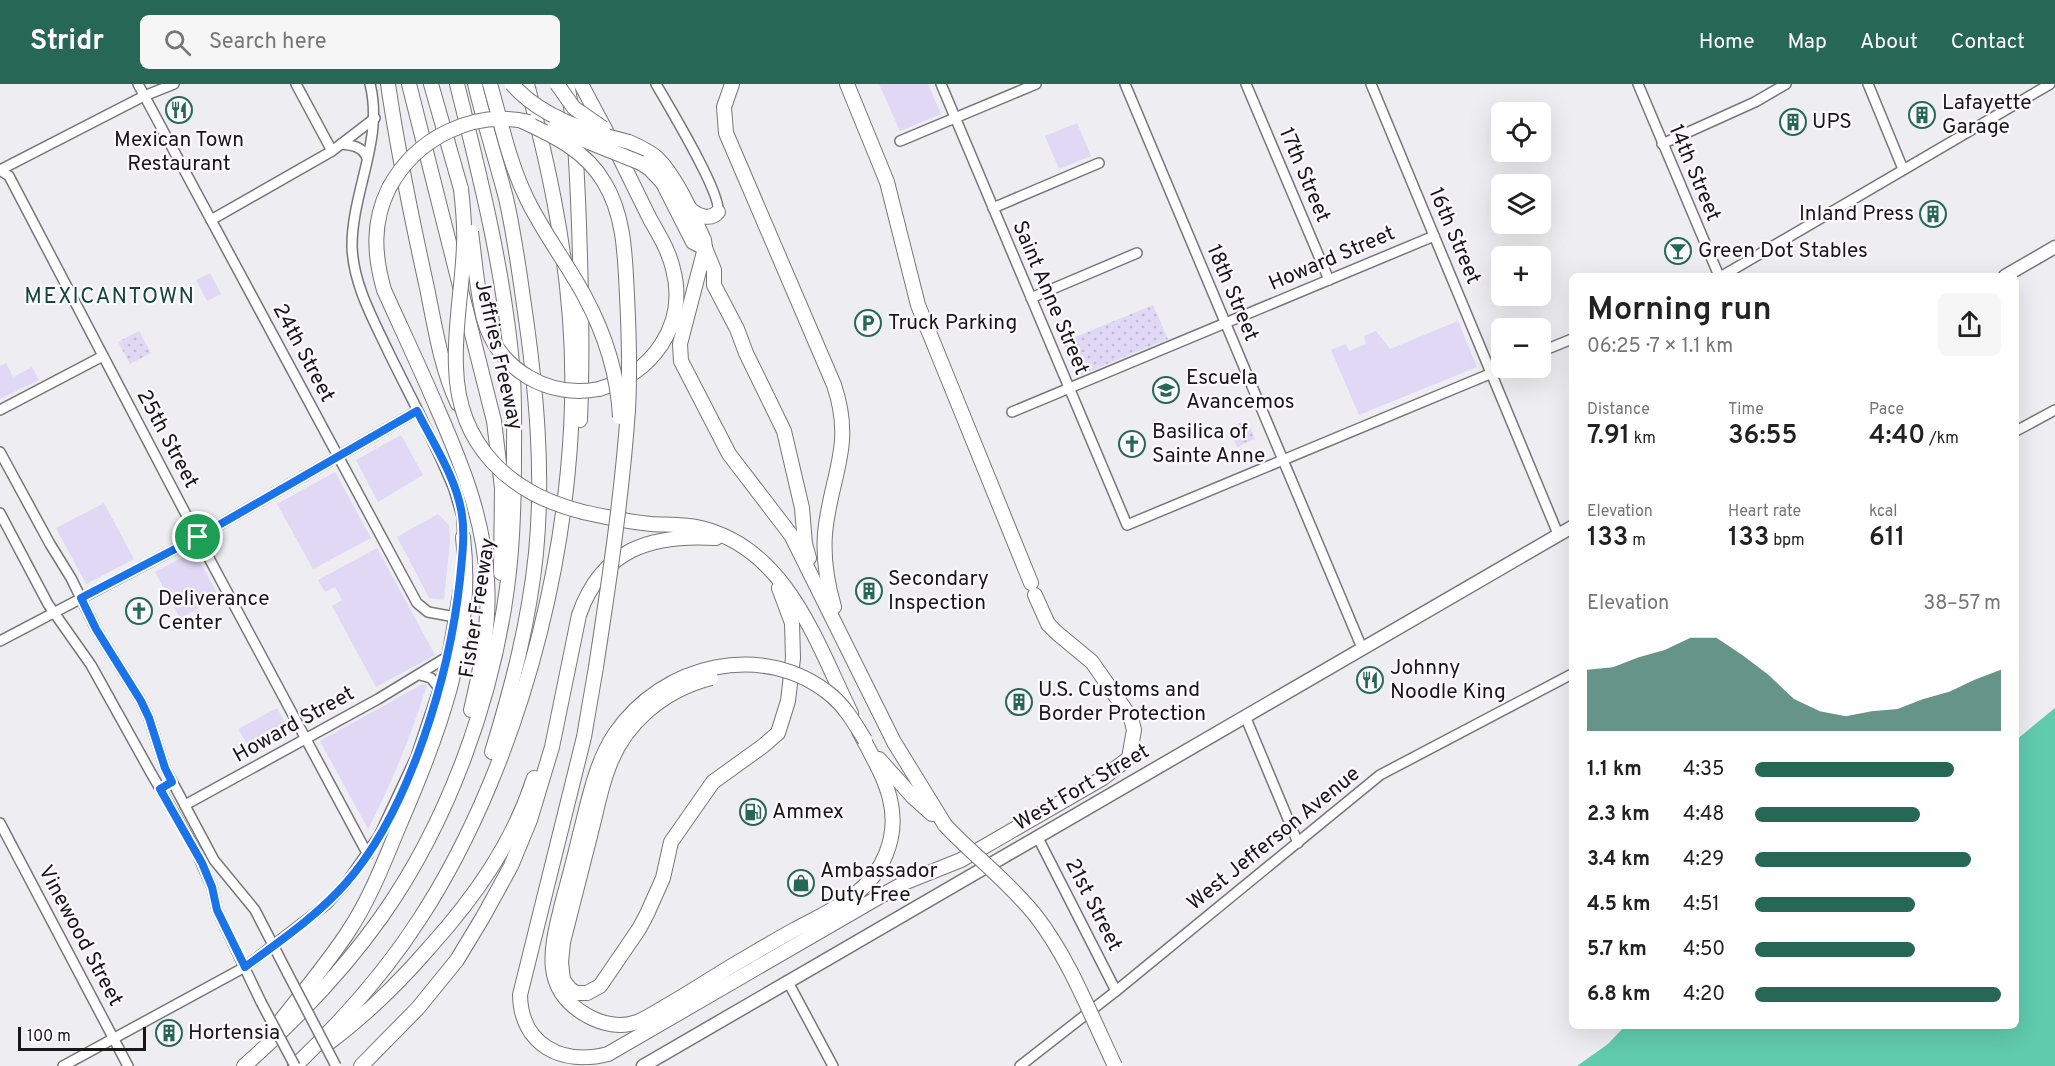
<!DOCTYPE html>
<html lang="en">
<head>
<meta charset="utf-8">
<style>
	body { margin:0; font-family:Overpass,sans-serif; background:#f6f6f6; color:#222; height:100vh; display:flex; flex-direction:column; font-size:22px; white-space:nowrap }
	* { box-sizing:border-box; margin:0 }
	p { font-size:20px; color:#767676 }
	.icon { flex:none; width:33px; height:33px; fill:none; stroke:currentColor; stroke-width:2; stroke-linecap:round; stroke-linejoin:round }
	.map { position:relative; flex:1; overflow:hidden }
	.sheet { position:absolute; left:1569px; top:189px; width:450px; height:756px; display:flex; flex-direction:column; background:#fff; border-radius:9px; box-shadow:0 6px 24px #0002 }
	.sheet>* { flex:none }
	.tools { position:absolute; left:1491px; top:18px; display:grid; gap:12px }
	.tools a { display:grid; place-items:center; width:60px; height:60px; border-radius:9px; background:#fff; box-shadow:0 6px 24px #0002; font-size:30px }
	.scale { position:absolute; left:18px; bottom:15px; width:128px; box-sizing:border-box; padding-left:6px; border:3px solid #171718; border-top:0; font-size:16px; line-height:21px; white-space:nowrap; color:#171718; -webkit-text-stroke:4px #fcfafe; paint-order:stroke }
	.pin { position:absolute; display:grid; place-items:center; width:51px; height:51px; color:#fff; margin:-26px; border:3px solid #fff; border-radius:50%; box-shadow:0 2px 6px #0007 }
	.round { display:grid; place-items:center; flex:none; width:63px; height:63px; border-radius:9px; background:#f6f6f6 }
	.head { display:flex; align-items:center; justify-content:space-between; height:102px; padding:0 18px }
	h1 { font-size:33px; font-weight:600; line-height:45px }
	.figures { display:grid; grid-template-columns:repeat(3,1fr); gap:9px; height:102px; padding:6px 18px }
	.figures div { display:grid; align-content:center }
	.figures b { font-size:26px; font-weight:600 }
	.figures small { font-size:16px; font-weight:400 }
	.figures p { font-size:16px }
	.chart { height:168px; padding:12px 18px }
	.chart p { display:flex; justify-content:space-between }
	.chart svg { width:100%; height:108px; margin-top:6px; fill:#276756; opacity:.7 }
	ul { padding:0 18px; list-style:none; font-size:20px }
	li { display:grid; grid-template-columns:96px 72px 1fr; align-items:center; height:45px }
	li i { height:15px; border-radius:8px; background:#276756 }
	header { display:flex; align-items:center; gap:36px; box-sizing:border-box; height:84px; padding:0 30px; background:#276756; color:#fff }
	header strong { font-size:28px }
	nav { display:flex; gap:33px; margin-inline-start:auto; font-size:21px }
	.search { width:420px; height:54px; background:#f6f6f6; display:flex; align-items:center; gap:15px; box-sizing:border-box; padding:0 21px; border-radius:9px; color:#767676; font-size:22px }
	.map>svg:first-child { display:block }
</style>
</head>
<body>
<header>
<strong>Stridr</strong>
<div class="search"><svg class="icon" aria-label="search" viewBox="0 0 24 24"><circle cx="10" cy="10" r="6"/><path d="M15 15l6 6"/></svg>Search here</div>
<nav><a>Home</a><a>Map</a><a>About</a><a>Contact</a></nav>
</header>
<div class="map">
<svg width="2055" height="982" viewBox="0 0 2055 982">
	<defs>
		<pattern id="park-dots" width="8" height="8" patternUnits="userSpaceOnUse" patternTransform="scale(1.5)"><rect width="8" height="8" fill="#e1d8f6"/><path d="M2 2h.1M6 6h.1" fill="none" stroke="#c0b9d2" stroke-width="1.8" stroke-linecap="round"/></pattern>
	</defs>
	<rect width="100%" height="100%" fill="#eeedf1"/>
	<g fill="#e1d8f6">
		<path d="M879,0H928L941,30L900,47Z"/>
		<path d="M1077,39L1091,72L1059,85L1045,52Z"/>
		<path d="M210,189L221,210L207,217L196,196Z"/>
		<path d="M1458,237L1477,283L1359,331L1331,266L1346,260L1349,267L1366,260L1364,252L1376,247L1390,265Z"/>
		<path d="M6,279L13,293L32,283L39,296L0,315V282Z"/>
		<path d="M401,351L423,391L378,418L356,376Z"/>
		<path d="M335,388L371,454L313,485L277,420Z"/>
		<path d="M104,419L134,475L86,500L56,444Z"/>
		<path d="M438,430L449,441L450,456L444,516L429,514L397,453Z"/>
		<path d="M377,464L435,571L376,603L332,522L342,516L335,503L325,508L318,496Z"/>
		<path d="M194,467L219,513L180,534L155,488Z"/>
		<path d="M427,600C412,650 392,698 368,745L320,657L421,601Z"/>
		<path d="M277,624L287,642L248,662L238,645Z"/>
	</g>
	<g fill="url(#park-dots)">
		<path d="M1153,221L1168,255L1078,292L1063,258Z"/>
		<path d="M139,247L151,269L130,280L118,258Z"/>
		<path d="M1247,336L1255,355L1237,363L1229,344Z"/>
	</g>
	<path fill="#61cbad" d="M2055,624V982H1577L1608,960L1625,942H2016V656Z"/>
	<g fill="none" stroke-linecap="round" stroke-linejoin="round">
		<defs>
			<g id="minor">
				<path d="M138,0L417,519L428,528L455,533"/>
				<path d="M296,0L332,67"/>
				<path d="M370,0C384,55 352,107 352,162C353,200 373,235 389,269C411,314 435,358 454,405L462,432L463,458"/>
				<path d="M656,0C668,21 722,110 718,128"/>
				<path d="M941,0L1127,441L1504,284"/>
				<path d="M1125,0L1362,564"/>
				<path d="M1246,0L1329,196"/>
				<path d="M1371,0L1558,450"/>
				<path d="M1638,0L1719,192"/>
				<path d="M1868,0L1903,85"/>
				<path d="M900,57L1036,0"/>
				<path d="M341,60C353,61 363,63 367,74"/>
				<path d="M1662,60L1755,18L1786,0"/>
				<path d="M0,86L9,92L202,461L368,771"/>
				<path d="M0,86L144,12L174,0"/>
				<path d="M993,124L1099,79"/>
				<path d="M211,136L332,67L375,34"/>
				<path d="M1722,192L2050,0"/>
				<path d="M1031,214L1137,169"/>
				<path d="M1540,268L1572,255"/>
				<path d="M0,326L103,272"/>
				<path d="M1012,328L1434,152"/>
				<path d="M2016,347L2055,326"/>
				<path d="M0,368L50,460L71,494L96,545L141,617L149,634L165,684L214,776L255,826L288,890"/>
				<path d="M0,429L48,520L91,581L151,689L195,765L212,803L217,826L261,918"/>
				<path d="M0,557L198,453L417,327"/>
				<path d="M420,591L431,594L439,604"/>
				<path d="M1245,632L1298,759"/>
				<path d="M185,721L378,615L447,573"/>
				<path d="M0,739L128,982"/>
				<path d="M1037,752L1116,907"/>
				<path d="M788,898L833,982"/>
				<path d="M63,982L245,883L327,820L347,798L379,752L416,673L439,604L447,573L459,504"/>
				<path d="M1020,982L1116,907L1380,691L1572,590"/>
			</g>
			<g id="major">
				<path d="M2005,192L2055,163"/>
				<path d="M643,982L1572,443"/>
			</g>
			<g id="highway">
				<path d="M388,0C398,69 412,136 427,204C435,243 441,284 458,320"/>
				<path d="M409,0L494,337L502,404L501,489"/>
				<path d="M431,0L461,105"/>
				<path d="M475,0C484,38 496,76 506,114C514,149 519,185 524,221C536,303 544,386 536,469C529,538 512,603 492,668"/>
				<path d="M567,0C575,38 576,76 578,115C581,188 583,263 580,336"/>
				<path d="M581,0L606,47"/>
				<path d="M732,0L724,23L726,49L834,301C855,363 830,392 825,450C823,476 827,499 834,523"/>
				<path d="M847,0L887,98L918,221L1031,499"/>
				<path d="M629,58C638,62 649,67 657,74C676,92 693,132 704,156L705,164L714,186V201L737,245L746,269L784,347L802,424L805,460L809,474"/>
				<path d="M641,79L650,85L663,99L693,158L705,164"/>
				<path d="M389,104C372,138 374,171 384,206C402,246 421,286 438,326C462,381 484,435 487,496C490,540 481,584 471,626"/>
				<path d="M689,124C697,132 710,137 718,128"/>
				<path d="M705,164L680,260L681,277L729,370L791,451L894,658L945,741"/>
				<path d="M599,305C652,290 688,241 673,185C669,167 659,151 650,135C638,111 627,88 615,64"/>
				<path d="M583,428C606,433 628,438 651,440C668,441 685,440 701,444C787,465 816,558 851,629"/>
				<path d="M596,583L584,653L520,911C521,961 562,982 608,970L879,813L906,798L961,776L1103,694L1129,674L1134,646L1131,634L1092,578L1057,549L1048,540L1035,511"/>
				<path d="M879,675L913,713L932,730"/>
				<path d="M580,750C575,772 569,794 563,816C552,861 538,905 588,932C602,940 621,944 637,938C645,935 653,930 661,925C686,911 710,895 735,880C754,869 774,857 794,846C829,827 870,811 886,770C905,723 880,688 859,647"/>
				<path d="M590,752L563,858L561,878L563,896L570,905L576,909H587L600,902L639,845L647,830L663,794L671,758L713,698L763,662L778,649L788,617L793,574L792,539L779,504"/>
				<path d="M279,939C302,909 327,880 348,848C370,815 384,778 399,742C439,650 475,556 463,453"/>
				<path d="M326,961C365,932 398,900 429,864C475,813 513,759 534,694"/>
				<path d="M244,982C295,937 343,887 382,832C448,738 492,617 507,504C513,461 514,418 514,375C514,343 515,311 512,279C503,184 480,92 457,0"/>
				<path d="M295,982C341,938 384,890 419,836C526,672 585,430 570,235C564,153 548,80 527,0"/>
				<path d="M361,982L418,924L457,876L483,833L511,782L530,736L552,663L579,531C602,465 651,450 716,454"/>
			</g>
		</defs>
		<use href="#minor" stroke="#777679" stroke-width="12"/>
		<use href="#major" stroke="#777679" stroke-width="15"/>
		<use href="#highway" stroke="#777679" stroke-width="16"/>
		<use href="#minor" stroke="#fff" stroke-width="9"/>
		<use href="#major" stroke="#fff" stroke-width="12"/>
		<use href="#highway" stroke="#fff" stroke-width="14"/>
		<defs>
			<g id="minor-bridge">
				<path d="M288,890L336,982"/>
				<path d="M261,918L295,982"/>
			</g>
			<g id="highway-bridge">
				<path d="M490,0C501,38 509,78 526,113C542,147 566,178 584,211C604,248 618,291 620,333"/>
				<path d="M512,0C540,33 588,48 629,58"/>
				<path d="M557,0L574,24L603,44"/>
				<path d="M522,37C554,52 585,66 604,98C625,132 625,174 627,212C629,250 630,288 628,326C622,412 609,498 596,583"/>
				<path d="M554,44L641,79"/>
				<path d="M389,104C416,54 473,25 529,38"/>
				<path d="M461,105C463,123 465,142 464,160C463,201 454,242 456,283C458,362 510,410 583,428"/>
				<path d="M471,148C475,177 477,208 484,235C498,286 549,315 599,305"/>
				<path d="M945,741C974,772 1009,798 1036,832C1070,876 1091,932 1115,982"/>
				<path d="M580,750C589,716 595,680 615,650C662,580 764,555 832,612C846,624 855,640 865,656"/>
				<path d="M590,752C596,730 600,706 608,685C624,639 664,606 711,594"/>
			</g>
		</defs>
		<use href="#minor-bridge" stroke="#777679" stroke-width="12" stroke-linecap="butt"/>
		<use href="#highway-bridge" stroke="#777679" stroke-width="16" stroke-linecap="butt"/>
		<use href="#minor-bridge" stroke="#fff" stroke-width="9"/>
		<use href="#highway-bridge" stroke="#fff" stroke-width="14"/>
	</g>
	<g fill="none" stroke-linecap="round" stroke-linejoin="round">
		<defs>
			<path id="route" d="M417,327C433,359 457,395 462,431C465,452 462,474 460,495C450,590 410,726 346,799C317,832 280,857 245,883L217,826L212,803L202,779L160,705L172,698L165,684L149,634L141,617L96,545L81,514L198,453Z"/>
		</defs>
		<use href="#route" stroke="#fff" stroke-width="12"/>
		<use href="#route" stroke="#1a73e8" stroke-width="8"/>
	</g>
	<defs>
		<symbol id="restaurant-ring" viewBox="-11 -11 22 22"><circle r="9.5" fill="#fcfafe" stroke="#276756" stroke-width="1.5"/><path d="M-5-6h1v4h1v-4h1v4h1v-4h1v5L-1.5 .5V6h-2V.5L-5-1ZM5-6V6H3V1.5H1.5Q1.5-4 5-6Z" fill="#276756"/></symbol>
		<symbol id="building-ring" viewBox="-11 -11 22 22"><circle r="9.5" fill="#fcfafe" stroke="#276756" stroke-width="1.5"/><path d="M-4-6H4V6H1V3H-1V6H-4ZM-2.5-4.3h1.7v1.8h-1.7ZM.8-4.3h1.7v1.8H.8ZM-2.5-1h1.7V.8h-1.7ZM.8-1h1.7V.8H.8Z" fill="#276756"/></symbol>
		<symbol id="bar-ring" viewBox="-11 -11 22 22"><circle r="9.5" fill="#fcfafe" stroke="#276756" stroke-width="1.5"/><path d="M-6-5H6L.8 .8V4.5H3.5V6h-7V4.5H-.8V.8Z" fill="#276756"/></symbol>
		<symbol id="parking-ring" viewBox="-11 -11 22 22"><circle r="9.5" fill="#fcfafe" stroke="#276756" stroke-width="1.5"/><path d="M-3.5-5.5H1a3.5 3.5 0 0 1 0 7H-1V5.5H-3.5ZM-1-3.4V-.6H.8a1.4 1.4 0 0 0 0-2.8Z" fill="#276756"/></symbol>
		<symbol id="school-ring" viewBox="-11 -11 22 22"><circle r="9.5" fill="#fcfafe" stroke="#276756" stroke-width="1.5"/><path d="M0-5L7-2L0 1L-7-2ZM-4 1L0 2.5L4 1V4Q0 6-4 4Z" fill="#276756"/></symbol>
		<symbol id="church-ring" viewBox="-11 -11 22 22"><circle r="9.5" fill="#fcfafe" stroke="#276756" stroke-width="1.5"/><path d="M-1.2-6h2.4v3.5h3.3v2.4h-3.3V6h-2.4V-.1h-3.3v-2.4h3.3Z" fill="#276756"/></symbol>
		<symbol id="fuel-ring" viewBox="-11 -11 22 22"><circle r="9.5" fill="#fcfafe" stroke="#276756" stroke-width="1.5"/><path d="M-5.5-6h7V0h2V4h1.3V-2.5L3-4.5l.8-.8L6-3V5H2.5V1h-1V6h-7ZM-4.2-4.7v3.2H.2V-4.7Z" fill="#276756"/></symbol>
		<symbol id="shop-ring" viewBox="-11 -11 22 22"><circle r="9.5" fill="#fcfafe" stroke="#276756" stroke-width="1.5"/><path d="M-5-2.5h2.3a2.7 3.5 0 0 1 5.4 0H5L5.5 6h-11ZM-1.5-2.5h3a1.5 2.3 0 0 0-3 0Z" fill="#276756"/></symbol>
	</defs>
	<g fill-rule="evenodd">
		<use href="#restaurant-ring" x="164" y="11" width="30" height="30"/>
		<use href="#building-ring" x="1907" y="16" width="30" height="30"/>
		<use href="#building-ring" x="1778" y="23" width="30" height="30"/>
		<use href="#building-ring" x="1918" y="115" width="30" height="30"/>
		<use href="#bar-ring" x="1663" y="152" width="30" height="30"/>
		<use href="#parking-ring" x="853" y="224" width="30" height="30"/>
		<use href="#school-ring" x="1151" y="291" width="30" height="30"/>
		<use href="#church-ring" x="1117" y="345" width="30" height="30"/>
		<use href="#building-ring" x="854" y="492" width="30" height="30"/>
		<use href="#church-ring" x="124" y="512" width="30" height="30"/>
		<use href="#restaurant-ring" x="1355" y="581" width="30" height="30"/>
		<use href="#building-ring" x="1004" y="603" width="30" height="30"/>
		<use href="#fuel-ring" x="738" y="713" width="30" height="30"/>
		<use href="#shop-ring" x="786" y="784" width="30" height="30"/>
		<use href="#building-ring" x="154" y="934" width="30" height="30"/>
	</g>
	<g text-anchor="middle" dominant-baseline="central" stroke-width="4.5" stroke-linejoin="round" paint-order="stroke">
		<g font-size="21" fill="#171718" stroke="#fcfafe" text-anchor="start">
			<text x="1942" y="19">Lafayette<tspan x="1942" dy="24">Garage</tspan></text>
			<text x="1812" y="38">UPS</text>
			<text x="179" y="56" text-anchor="middle">Mexican Town<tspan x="179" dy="24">Restaurant</tspan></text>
			<text x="1914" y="130" text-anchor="end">Inland Press</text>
			<text x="1698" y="167">Green Dot Stables</text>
			<text x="888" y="239">Truck Parking</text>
			<text x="1186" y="294">Escuela<tspan x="1186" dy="24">Avancemos</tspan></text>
			<text x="1152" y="348">Basilica of<tspan x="1152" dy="24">Sainte Anne</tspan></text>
			<text x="888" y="495">Secondary<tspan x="888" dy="24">Inspection</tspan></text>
			<text x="158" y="515">Deliverance<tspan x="158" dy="24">Center</tspan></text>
			<text x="1390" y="584">Johnny<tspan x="1390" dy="24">Noodle King</tspan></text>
			<text x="1038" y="606">U.S. Customs and<tspan x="1038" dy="24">Border Protection</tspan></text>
			<text x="772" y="728">Ammex</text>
			<text x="820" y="787">Ambassador<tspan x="820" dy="24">Duty Free</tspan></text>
			<text x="188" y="949">Hortensia</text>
		</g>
		<g font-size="21" fill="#171718" stroke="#fcfafe">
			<text transform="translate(1694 89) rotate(67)">14th Street</text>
			<text transform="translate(1304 91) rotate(67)">17th Street</text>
			<text transform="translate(1454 152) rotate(67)">16th Street</text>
			<text transform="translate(1332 175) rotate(-23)">Howard Street</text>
			<text transform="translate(1232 209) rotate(67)">18th Street</text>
			<text transform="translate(1050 214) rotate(67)">Saint Anne Street</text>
			<text transform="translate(303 269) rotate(62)">24th Street</text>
			<text transform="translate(498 271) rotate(77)">Jeffries Freeway</text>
			<text transform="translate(167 355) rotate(62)">25th Street</text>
			<text transform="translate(478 524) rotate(-81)">Fisher Freeway</text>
			<text transform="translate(294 641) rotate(-29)">Howard Street</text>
			<text transform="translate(1082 704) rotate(-30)">West Fort Street</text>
			<text transform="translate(1274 755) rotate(-39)">West Jefferson Avenue</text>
			<text transform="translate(1093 821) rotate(63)">21st Street</text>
			<text transform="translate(80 852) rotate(62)">Vinewood Street</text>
		</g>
		<g font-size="22" letter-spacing="1.5" fill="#124739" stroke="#fcfafe">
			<text x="110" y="213">MEXICANTOWN</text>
		</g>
	</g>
</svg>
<div class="tools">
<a><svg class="icon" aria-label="locate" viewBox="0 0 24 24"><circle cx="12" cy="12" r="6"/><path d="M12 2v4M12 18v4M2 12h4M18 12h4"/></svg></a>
<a><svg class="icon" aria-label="layers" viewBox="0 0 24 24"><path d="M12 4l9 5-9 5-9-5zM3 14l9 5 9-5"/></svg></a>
<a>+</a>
<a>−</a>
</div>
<div class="scale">100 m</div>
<div class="pin" style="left:198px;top:453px;background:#1e9e55"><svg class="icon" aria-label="arrive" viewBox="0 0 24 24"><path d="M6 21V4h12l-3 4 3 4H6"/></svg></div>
<section class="sheet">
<div class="head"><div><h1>Morning run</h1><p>06:25 · 7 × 1.1 km</p></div><a class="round"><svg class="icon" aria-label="share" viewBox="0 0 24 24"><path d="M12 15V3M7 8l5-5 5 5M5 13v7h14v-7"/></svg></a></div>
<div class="figures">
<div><p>Distance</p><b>7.91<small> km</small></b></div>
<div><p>Time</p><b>36:55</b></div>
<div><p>Pace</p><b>4:40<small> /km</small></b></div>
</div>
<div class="figures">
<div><p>Elevation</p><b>133<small> m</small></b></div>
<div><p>Heart rate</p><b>133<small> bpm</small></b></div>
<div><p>kcal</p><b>611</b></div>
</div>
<div class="chart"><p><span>Elevation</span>38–57 m</p>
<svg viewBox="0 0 160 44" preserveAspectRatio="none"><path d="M0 44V19L10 18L20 14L30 11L40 6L50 6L60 13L70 21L80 31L90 36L100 38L110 36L120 35L130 31L140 28L150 23L160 19V44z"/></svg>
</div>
<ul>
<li><b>1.1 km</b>4:35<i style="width:81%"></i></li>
<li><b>2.3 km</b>4:48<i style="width:67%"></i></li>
<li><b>3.4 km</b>4:29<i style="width:88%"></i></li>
<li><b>4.5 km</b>4:51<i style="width:65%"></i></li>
<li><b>5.7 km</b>4:50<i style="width:65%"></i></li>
<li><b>6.8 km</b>4:20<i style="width:100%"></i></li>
</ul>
</section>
</div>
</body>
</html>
